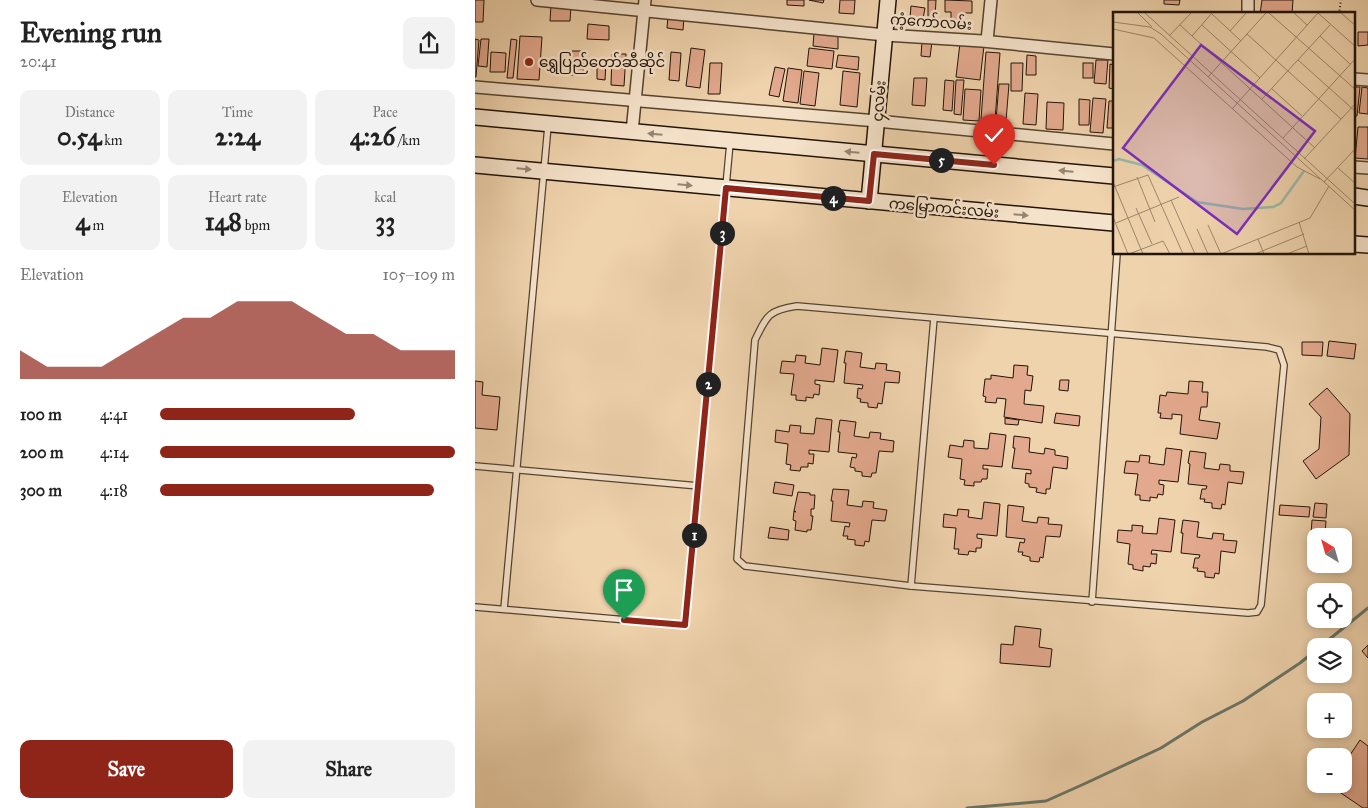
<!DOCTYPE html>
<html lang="en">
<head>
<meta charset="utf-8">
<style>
	body { margin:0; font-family:"IM FELL Great Primer","Noto Sans Myanmar",serif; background:#f2f2f2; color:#222; height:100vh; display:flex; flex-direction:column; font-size:19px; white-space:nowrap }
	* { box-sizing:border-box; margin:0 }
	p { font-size:16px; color:#767676 }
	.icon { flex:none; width:28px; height:28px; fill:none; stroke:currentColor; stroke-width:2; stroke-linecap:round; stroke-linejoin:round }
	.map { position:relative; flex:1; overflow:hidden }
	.panel { display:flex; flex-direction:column; background:#fff; width:475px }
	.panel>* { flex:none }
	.needle { width:32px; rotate:323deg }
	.fabs { position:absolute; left:832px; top:528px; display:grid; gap:10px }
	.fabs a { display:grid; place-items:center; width:45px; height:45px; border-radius:10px; background:#fff; box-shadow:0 2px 8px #0003; font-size:25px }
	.pin { position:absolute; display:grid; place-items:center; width:42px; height:42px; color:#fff; margin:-51px -21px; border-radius:50% 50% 50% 0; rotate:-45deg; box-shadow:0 0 5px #0007 }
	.pin .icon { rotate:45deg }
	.km { position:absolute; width:25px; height:25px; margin:-12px; border-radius:50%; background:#222; color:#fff; font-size:14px; line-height:25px; text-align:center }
	.round { display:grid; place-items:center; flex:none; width:52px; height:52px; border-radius:10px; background:#f2f2f2 }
	.overview { display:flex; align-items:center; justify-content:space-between; height:85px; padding:0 20px }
	h1 { font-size:28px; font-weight:800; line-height:38px }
	.stats { display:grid; grid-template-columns:repeat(3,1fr); gap:8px; height:85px; padding:5px 20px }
	.stats div { display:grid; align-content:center; border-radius:10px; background:#f2f2f2; text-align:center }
	.stats b { font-size:25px; font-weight:800 }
	.stats small { font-size:14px; font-weight:400 }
	.stats p { font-size:14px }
	.chart { height:140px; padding:10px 20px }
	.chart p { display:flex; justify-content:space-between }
	.chart svg { width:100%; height:90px; margin-top:5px; fill:#8f2418; opacity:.7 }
	.action { display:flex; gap:10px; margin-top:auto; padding:10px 20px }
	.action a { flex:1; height:58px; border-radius:10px; background:#8f2418; color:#fff; font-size:20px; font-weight:800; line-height:58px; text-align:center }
	.action a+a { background:#f2f2f2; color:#222 }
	ul { padding:0 20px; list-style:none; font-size:16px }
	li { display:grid; grid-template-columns:80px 60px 1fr; align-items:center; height:38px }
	li i { height:12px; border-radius:6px; background:#8f2418 }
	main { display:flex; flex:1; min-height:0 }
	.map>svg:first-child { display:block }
</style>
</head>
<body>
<main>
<section class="panel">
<div class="overview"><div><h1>Evening run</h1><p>20:41</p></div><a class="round"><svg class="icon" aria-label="share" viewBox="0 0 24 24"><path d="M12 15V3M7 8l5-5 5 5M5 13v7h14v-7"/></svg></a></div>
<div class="stats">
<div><p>Distance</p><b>0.54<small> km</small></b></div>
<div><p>Time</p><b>2:24</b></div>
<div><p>Pace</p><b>4:26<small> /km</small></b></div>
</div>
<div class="stats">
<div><p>Elevation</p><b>4<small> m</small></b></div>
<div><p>Heart rate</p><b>148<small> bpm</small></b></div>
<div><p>kcal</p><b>33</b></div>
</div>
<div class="chart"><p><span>Elevation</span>105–109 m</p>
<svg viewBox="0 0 160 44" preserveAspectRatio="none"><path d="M0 44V30L10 38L20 38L30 38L40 30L50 22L60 14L70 14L80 6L90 6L100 6L110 14L120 22L130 22L140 30L150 30L160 30V44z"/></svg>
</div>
<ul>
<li><b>100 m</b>4:41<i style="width:66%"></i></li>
<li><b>200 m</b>4:14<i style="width:100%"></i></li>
<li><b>300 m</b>4:18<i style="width:93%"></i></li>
</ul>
<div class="action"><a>Save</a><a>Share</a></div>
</section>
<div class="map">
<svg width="893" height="808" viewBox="0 0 893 808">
	<rect width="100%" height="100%" fill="#efd3ad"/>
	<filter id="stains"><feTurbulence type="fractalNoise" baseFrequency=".004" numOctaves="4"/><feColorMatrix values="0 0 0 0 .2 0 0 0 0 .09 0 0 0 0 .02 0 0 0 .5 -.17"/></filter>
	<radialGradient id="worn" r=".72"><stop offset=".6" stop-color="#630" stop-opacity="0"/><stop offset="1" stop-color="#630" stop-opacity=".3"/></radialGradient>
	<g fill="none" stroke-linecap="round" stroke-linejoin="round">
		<g stroke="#6a7668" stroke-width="3">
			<path d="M846,646L893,608"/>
			<path d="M492,808L571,801L609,784L686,748L727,722L768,701L825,663L841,650"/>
		</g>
	</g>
	<g fill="#e3a98e" stroke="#211307">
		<path d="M0,0H9L8,22H0Z"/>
		<path d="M312,0H329V6L312,5Z"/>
		<path d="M334,0H349L348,3Z"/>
		<path d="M365,0H380L379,14L364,13Z"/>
		<path d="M453,0H461L460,19H453Z"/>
		<path d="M470,0L497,1V13H488V23H476V12H470Z"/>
		<path d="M689,0H705L704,5L689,4Z"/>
		<path d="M787,0H818L817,14H785Z"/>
		<path d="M76,5L96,6L95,21H75Z"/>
		<path d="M436,6L450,8L448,19L435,18Z"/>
		<path d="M193,16L209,17L208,30L192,28Z"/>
		<path d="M113,24L134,26V40L112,39Z"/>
		<path d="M883,32H893V45L883,46Z"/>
		<path d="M339,33L363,35V49L338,46Z"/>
		<path d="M45,36L67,37L64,80L42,79Z"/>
		<path d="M0,39L4,40L1,77H0Z"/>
		<path d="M6,39H14L12,67L3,66Z"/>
		<path d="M36,39L42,40L38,78H32Z"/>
		<path d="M447,41L457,42L455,57L446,56Z"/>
		<path d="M485,43L509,46L505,80L481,77Z"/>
		<path d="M216,48L230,50L225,88L211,86Z"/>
		<path d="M334,48L359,51L357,69L332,66Z"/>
		<path d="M97,51H109L108,75H95Z"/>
		<path d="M16,52L31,53L30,72H15Z"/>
		<path d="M196,52L206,53L204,81L194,80Z"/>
		<path d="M511,52L525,53L520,120L506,119Z"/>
		<path d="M137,54H151L149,86L136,85Z"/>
		<path d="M363,55L384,57L383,70L361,67Z"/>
		<path d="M552,55L561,56V75H551Z"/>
		<path d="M621,60H633L631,84L619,83Z"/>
		<path d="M122,61L131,62L130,80L122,79Z"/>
		<path d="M235,63H247L245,94H233Z"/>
		<path d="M536,63H548L547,91H536Z"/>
		<rect x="608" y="63" width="10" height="15"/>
		<path d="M635,64L639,65V89L634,88Z"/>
		<path d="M300,67L310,69L304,97L294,95Z"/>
		<path d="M313,68L327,70L323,103L308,101Z"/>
		<path d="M329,71L344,73L340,106L325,104Z"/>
		<path d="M368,71L385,73L382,107L365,105Z"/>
		<path d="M439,78H452L450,106L437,105Z"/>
		<path d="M470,80L479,81L477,111L468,110Z"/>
		<path d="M481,80H489L486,115L479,114Z"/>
		<path d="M524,84H534L531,121L521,120Z"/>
		<path d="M879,87H885L882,116H879Z"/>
		<path d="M887,87L893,88V114L884,113Z"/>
		<path d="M490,89L506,90L504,121L488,120Z"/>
		<path d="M550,93L563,94L561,125L548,124Z"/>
		<path d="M618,98L631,99L628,133L615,132Z"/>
		<path d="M604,99L615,100L614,125H604Z"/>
		<path d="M634,101H639V128H632Z"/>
		<path d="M572,102L589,103L588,130L571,129Z"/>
		<path d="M883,127H893V159L880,158Z"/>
		<path d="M854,341L881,344L879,359L852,356Z"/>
		<path d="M827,342H848L847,356L827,355Z"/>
		<path d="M347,348L363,350L359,382L340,380V384L345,385L344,395L339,394L338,398L331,397V401L321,400V395H316L319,374L305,373L307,361L320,362L321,355L331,356L330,363L345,365Z"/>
		<path d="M371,351L387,353L385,367L400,369L401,363L412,364L411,370L425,372L424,383L410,382L407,404L403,403L402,408L393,407V403L385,402L386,399L382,398L383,388L387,389L388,385L369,383L371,363H369Z"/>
		<path d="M539,365L553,366L552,375L558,376L556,391L550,390L549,404L569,406L567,423L529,417L531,399L522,398L521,403L510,402L511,397L508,396L510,379H516V375L538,378Z"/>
		<path d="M585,380H594L593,391L584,390Z"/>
		<path d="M0,381L8,382L7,395L25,397L22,430L0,428Z"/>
		<path d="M714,381L728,382L727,392H733L732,407H726L724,420L745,423L742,439L705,434L707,415L697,414V419L685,418L686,413H683L685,395L691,396L692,392L713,394Z"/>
		<path d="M852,388L875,414L874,455L841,479L828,461L844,449L846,417L834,404Z"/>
		<path d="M581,413L605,416L604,426L579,423Z"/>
		<path d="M341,418L357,420L354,452L334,450V454H339L338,464L333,463V467H326L325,471L315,470L316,465L311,464L313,444L300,442L301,430L314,432L315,425L326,426L325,433L339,434Z"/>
		<path d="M530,418L544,420L543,425L530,424Z"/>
		<path d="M365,420L381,422L379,436L394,438L395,432L406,433L405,439L419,441L418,452L404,451L401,473H397L396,477L387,476V472L380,471V468L375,467L377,457L381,458L382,454L363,452L365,432H363Z"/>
		<path d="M515,433L531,435L527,467L508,465V469H513L512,479H507L506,482H499V486L489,485L490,480L485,479L487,459L473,457L475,445L488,447L489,440L499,441V448L513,449Z"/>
		<path d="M539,436L555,438L554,452L569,454L570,448L580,450V455L593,457L592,469L578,467L575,489H571V494L561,492L562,488L554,487V484L550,483L551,473L556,474V470L537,468L540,448H538Z"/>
		<path d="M691,448L707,450L703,482L684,480V484L689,485L688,495L683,494L682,498L675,497V501L665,500V495H660L663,474L649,473L651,461L664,462L665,455L675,456L674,463L689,465Z"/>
		<path d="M715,451L731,453L729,468L744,470L745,464L755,465V471L769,472L767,484L753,482L750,505L747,504L746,509L737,508V503L729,502L730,499H725L727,489H731L732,486L713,484L715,464L713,463Z"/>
		<path d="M300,482L319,485L317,496L298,493Z"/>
		<path d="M358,489L374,490L372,505L387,507L388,501L399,502L398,508L412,510L410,521L397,520L394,542L390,541L389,546L380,545V540L372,539L373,536H368L370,526L374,527L375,523L356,521L358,501H356Z"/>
		<path d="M323,492L335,493V495H340L339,509H336V516H338L336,530H332V532L320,530L321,521L318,520L319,511L321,512L319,511Z"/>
		<path d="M509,502L525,504L522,536L502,534V538L507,539L506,548H501V552L494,551L493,555L483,554L484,549H479L481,528L468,527L469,514L482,516L483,509L494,510L493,517L507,519Z"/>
		<path d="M840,503L852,504L851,518L838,517Z"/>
		<path d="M533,505L549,507L547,521L562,523L563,517L574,518L573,524L587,525L585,537L571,536L568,558L565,557L564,562L555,561V557L547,555L548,552H543L545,542L549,543L550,539L531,537Z"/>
		<path d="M805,505L835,507L834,517L804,515Z"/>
		<path d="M684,518L700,520L696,552L677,550L676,554H682L681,564L676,563L675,567L668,566V571L658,569V565L653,564L655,544L642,542L643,530L657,531V525L668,526L667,533L682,534Z"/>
		<path d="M708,520L724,522L722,537L737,539L738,533L749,534L748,540L762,541L760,553L746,551L744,574L740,573L739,578L730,577V572L722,571L723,568H718L720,558H724L725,555L706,553L708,533H706Z"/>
		<path d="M837,520L851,521L850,535L836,534Z"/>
		<path d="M295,527L314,530L313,540L293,538Z"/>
		<path d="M540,626L566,629L564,647L577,649L575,667L525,663L526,644L538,645Z"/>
		<path d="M893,645V658L887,651Z"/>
		<path d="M885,740L893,746V808H888L854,785L855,784H869V764Z"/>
	</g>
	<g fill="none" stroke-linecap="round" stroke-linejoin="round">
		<defs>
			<g id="lane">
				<path d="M322,306L792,347L804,350L809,365L786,605L782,612L773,613L436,586L270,566L262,559L280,340C292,315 294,310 322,306Z"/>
				<path d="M0,466L224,486"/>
				<path d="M436,586L459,318"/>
				<path d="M617,602L642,254"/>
				<path d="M0,607L210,625L255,143"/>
				<path d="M29,609L73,126"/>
			</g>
			<g id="street">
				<path d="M62,0L410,35L507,41L639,54"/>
				<path d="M773,14V0"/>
				<path d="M512,41L516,0"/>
				<path d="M879,79L893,80"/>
				<path d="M0,87L402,121L639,144"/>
				<path d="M157,132L170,0"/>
				<path d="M879,167L893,168"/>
			</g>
			<g id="secondary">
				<path d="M0,117L639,176"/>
				<path d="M0,165L639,223"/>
				<path d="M879,196L893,198"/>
				<path d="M394,201L413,0"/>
				<path d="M879,244L893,245"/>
			</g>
		</defs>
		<use href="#lane" stroke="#544330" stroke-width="8"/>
		<use href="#street" stroke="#544330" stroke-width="14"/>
		<use href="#secondary" stroke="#211307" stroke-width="18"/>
		<path stroke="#211307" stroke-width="2" stroke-dasharray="1 2.5" stroke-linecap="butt" d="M864,14L866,0"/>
		<use href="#lane" stroke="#f5e2ca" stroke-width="5.5"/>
		<use href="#street" stroke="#f5e2ca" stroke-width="11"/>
		<use href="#secondary" stroke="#f5e2ca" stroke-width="15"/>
	</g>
	<defs><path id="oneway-solid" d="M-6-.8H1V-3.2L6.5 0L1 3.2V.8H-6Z" transform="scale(1.25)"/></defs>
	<g fill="#968572">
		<use href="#oneway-solid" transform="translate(180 134) rotate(-175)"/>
		<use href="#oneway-solid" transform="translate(377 152) rotate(-175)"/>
		<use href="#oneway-solid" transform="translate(49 169) rotate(5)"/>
		<use href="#oneway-solid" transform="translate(591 171) rotate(-175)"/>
		<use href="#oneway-solid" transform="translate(210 185) rotate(5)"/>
		<use href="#oneway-solid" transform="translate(546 215) rotate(5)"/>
	</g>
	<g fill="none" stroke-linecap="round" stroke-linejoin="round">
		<defs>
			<path id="route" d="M149,620L210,625L251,188L394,201L399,154L519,165"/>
		</defs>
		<use href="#route" stroke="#fff" stroke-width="10"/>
		<use href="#route" stroke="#8f2418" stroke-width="6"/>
	</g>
	<circle fill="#8f2418" stroke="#f5e2ca" stroke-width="2" cx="54" cy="62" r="5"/>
	<g text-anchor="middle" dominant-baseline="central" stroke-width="5" stroke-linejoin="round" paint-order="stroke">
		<g font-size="15" fill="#211307" stroke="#f5e2ca">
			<text transform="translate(456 22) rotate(4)">ကံ့ကော်လမ်း</text>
			<text transform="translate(404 101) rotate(-85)">၄လမ်း</text>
			<text transform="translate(469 208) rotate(5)">ကမြောကင်းလမ်း</text>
		</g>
		<g font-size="15" fill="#211307" stroke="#f5e2ca" text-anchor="start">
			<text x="64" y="62">ရွှေပြည်တော်ဆီဆိုင်</text>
		</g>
	</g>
	<g transform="translate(638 12)">
		<rect width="242" height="242" fill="#efd3ad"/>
		<path fill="none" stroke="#9ab8a9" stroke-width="2.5" d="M0,149L6,147L29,153L84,190L130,197L160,195L168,191L191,159"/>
		<path fill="none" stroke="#9d866b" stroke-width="1" d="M25,1L39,15M32,1L241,191M156,1L243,78M181,1L194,13M205,1L243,35M228,1L243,14M99,2L128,29M0,10L37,15L48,22L243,199M67,13L202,136M89,13L147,66M0,17L41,26L184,155L207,167M117,19L133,1M134,22L228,107M56,24L78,1M79,24L99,1M207,24L237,52M185,48L243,100M95,65L153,1M159,77L189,104M149,87L217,13M119,97L205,1M170,126L243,46M191,147L243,91M225,156L243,172M24,165L42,210M0,170L30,242M211,170L243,136M0,175L35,163L70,242M58,188L82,242M23,196L39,232M0,205L15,242M186,210L196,242M3,211L66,185M95,213L108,242L197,206L216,174M84,217L95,242M145,227L151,242M16,242L50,229L57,242M142,242L191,222M174,242L194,234"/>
		<path fill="#7b2cbf" fill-opacity="0.15" stroke="#7b2cbf" stroke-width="2.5" d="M88,33L202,119L124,222L10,136Z"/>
		<rect width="242" height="242" fill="none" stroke="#211307" stroke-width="2.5"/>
	</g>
	<rect width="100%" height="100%" filter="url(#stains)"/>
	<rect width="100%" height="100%" fill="url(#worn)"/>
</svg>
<div class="fabs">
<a><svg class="needle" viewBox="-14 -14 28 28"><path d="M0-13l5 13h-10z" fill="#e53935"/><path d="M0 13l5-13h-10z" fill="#767676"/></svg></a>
<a><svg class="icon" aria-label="locate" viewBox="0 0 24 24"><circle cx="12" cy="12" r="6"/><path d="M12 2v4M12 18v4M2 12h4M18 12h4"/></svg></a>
<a><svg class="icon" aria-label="layers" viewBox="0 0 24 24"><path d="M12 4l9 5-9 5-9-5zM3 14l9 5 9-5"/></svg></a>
<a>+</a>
<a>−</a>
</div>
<div class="pin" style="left:149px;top:620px;background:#1e9e55"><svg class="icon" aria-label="arrive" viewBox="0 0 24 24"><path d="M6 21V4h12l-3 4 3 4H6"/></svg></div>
<div class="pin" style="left:519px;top:165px;background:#d93025"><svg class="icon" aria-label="check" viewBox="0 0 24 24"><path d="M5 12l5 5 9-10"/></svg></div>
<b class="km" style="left:219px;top:535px">1</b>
<b class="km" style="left:233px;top:384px">2</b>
<b class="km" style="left:247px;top:233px">3</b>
<b class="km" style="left:358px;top:198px">4</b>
<b class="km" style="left:466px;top:160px">5</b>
</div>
</main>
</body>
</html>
